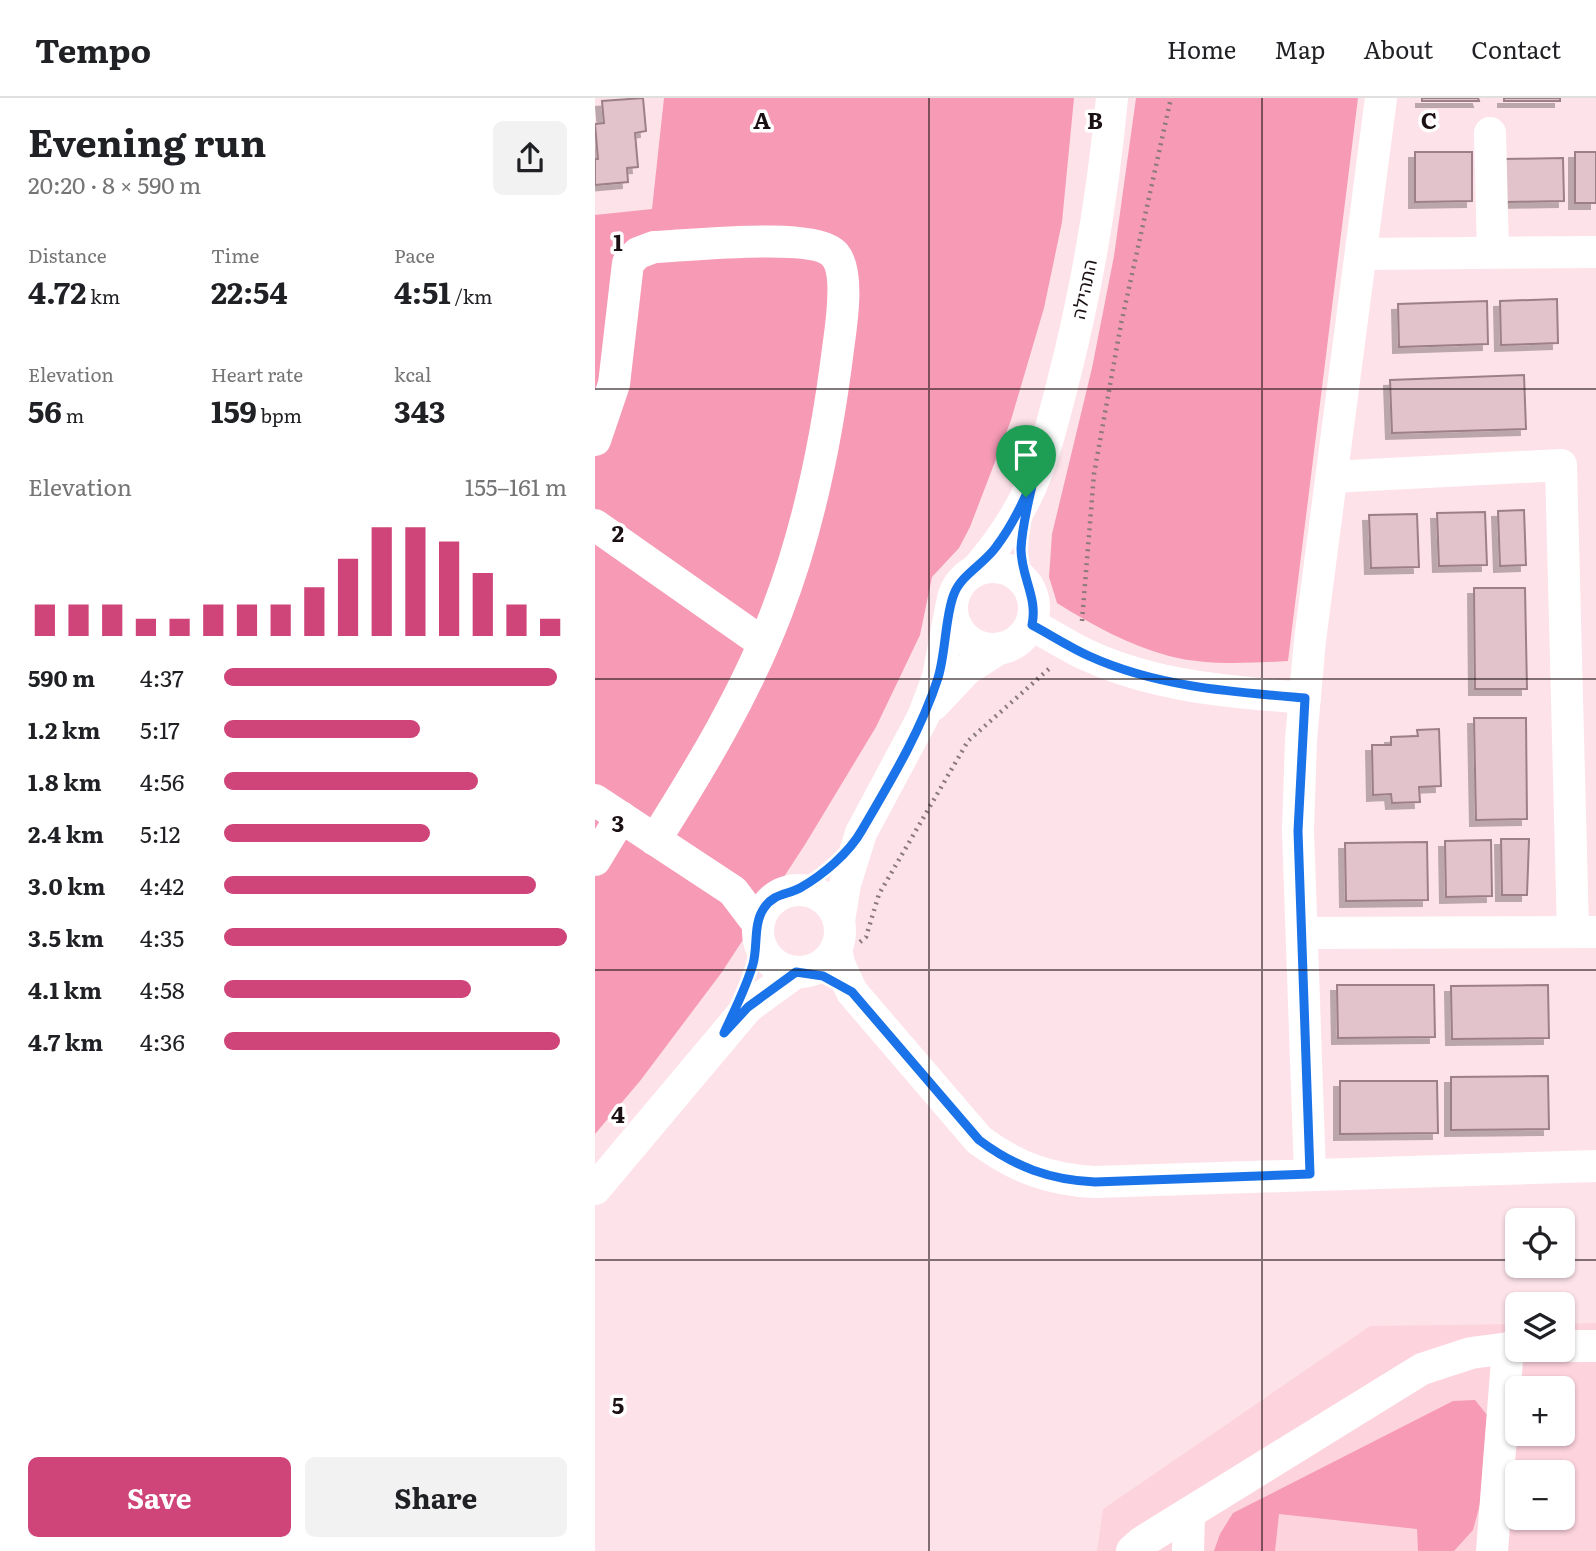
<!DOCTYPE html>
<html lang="en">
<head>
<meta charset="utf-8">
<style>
	body { margin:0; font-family:Literata,Heebo,serif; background:#f2f2f2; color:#202124; height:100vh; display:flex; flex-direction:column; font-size:26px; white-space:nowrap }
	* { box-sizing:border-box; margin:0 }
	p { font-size:23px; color:#757577 }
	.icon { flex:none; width:38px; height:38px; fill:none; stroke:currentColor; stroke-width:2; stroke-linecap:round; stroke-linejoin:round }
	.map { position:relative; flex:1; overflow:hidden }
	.side { display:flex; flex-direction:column; background:#fff; width:595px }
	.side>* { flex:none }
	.fabs { position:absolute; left:910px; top:1110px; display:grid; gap:14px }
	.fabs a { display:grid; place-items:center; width:70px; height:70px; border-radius:10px; background:#fff; box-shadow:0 2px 5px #0004; font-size:35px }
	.pin { position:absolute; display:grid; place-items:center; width:60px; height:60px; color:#fff; margin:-72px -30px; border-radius:50% 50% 50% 0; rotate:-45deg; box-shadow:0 0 7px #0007 }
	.pin .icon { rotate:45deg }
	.round { display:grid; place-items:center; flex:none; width:74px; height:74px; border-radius:10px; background:#f2f2f2 }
	.head { display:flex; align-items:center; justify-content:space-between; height:119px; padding:0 28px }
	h1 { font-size:38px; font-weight:700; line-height:52px }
	.figures { display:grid; grid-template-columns:repeat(3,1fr); gap:10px; height:119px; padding:7px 28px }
	.figures div { display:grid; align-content:center }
	.figures b { font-size:30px; font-weight:700 }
	.figures small { font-size:19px; font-weight:400 }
	.figures p { font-size:19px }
	.chart { height:196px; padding:14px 28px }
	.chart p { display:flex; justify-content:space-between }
	.chart svg { width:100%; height:126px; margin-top:7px; stroke:#cf4479; stroke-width:6 }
	.primary-button { display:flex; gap:14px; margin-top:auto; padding:14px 28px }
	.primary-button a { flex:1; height:80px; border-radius:10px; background:#cf4479; color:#fff; font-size:28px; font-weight:700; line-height:80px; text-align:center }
	.primary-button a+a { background:#f2f2f2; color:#202124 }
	ul { padding:0 28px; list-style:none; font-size:23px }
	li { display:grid; grid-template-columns:112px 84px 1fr; align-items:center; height:52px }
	li i { height:18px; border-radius:9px; background:#cf4479 }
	header { display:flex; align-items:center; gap:42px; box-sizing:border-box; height:98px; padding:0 35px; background:#fff; border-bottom:2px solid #e0e0e0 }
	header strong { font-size:33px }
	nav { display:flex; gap:38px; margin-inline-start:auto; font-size:24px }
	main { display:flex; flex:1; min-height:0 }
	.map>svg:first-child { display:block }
</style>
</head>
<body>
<header>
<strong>Tempo</strong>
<nav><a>Home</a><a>Map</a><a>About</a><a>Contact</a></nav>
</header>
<main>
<section class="side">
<div class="head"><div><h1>Evening run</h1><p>20:20 · 8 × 590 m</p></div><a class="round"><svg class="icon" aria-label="share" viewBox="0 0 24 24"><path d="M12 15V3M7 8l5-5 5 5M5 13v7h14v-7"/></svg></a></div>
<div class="figures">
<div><p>Distance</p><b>4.72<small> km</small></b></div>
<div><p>Time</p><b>22:54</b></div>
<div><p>Pace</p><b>4:51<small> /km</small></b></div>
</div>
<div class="figures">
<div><p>Elevation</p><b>56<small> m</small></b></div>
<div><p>Heart rate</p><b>159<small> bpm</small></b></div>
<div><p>kcal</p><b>343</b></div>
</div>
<div class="chart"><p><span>Elevation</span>155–161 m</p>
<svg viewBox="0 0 160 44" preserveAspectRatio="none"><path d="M5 44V33M15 44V33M25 44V33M35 44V38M45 44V38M55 44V33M65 44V33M75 44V33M85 44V27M95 44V17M105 44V6M115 44V6M125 44V11M135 44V22M145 44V33M155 44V38"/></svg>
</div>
<ul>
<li><b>590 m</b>4:37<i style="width:97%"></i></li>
<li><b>1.2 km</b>5:17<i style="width:57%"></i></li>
<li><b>1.8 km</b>4:56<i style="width:74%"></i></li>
<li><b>2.4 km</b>5:12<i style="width:60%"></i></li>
<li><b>3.0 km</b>4:42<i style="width:91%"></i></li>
<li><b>3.5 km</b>4:35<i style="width:100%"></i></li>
<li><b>4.1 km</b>4:58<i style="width:72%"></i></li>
<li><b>4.7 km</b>4:36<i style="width:98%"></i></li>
</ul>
<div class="primary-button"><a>Save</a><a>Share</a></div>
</section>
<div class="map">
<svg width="1001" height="1453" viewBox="0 0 1001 1453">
	<defs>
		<filter id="shadow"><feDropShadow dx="-6" dy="6" stdDeviation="0" flood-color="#0004"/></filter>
	</defs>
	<rect width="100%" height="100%" fill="#fde3e9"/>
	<path fill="#fdd3de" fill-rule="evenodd" d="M1001,1225V1453H502L508,1411L775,1228L922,1226V1251H968V1226ZM922,1290H968V1335H922ZM922,1374H968V1419H922Z"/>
	<g fill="#f69ab6">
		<path d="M69,0H479L467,124L449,210L416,322L375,429L364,450L337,479L325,537L281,629L211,745L127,874L45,983L0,1036V117L57,111Z"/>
		<path d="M541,0H763L693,563C654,565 612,568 574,558C534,547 497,527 462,505L454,479L457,436L497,270L519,158Z"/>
		<path d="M880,1302L892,1317L885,1406L878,1432L859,1453H823L822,1431L684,1416L680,1453H619L625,1436L638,1415L858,1303Z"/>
	</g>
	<g fill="#e3c3cb" stroke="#9d7f87" stroke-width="2" filter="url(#shadow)">
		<path d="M48,0L51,33L40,35L43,69L32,70L33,84L0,87V61H3L0,26L9,25L7,3Z"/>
		<path d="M827,0H883L884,3H827Z"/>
		<rect x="909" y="0" width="56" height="3"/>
		<path d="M820,54H877V103L820,104Z"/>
		<rect x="980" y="54" width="21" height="51"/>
		<path d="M968,60L969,103L910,104L909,61Z"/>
		<path d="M962,201L963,245L906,247L905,203Z"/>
		<path d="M892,203L893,246L804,249L803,206Z"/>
		<path d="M929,277L931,331L797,335L795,282Z"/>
		<path d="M929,412L931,467L905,468L903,413Z"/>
		<path d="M890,414L892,467L844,468L842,415Z"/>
		<path d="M822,416L824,469L776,470L774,417Z"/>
		<path d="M879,490H930L932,591H880Z"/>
		<path d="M879,620H931L932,721L881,722Z"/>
		<path d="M844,631L846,688L824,689L825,704L797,705L796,696L778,697L777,647H796V639L823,638L822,632Z"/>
		<path d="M906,741H934L932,797H907Z"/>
		<path d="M896,742L897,798L851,799L850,743Z"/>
		<path d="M832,744L833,802L751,803L750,745Z"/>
		<path d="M742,887H839L840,939L743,940Z"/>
		<path d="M953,887L954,940L857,941L856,888Z"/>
		<path d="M953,978L954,1031L856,1032V979Z"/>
		<path d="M745,983H842L843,1035L745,1036Z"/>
	</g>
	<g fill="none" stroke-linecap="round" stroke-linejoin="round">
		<g stroke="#8b797d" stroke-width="4.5" stroke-dasharray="2 5" stroke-linecap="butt">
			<path d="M487,523L499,376L526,226L576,0"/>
			<path d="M265,844L271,839L284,796L373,643L456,569"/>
		</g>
		<g stroke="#fff" stroke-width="32">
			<path d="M895,35L898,154"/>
			<path d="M766,156L1001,154"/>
			<path d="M0,342L19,286L33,165L43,155L59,149C93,148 220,133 240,157C255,175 246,229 243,251C232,340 214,430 182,513C151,595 106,669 60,742"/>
			<path d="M737,379L966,367L978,834"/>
			<path d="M0,427L168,545"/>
			<circle cx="398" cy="510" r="41"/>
			<path d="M382,471C401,449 417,426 430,401C448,365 458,323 468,284C492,191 508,96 517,0"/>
			<path d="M437,527C456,537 474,549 494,558C562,589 637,594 710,600"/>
			<path d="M338,607L372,571L403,551"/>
			<path d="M0,702L138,793L163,826"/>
			<path d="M0,762L26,719"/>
			<circle cx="204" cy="833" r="41"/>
			<path d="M244,823L250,786L266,735L328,619L343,579L356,510"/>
			<path d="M707,835L1001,834"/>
			<path d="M241,851L244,866L257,894L384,1042C420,1069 455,1082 500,1084L1001,1068"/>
			<path d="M715,1076L703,733L706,642L715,542L786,0"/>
			<path d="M0,1091L153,909L201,874"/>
			<path d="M968,1248H1001"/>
			<path d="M537,1453L547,1444L827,1271L876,1255L922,1249"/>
			<path d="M593,1453L594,1415"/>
			<path d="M897,1453L913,1250"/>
		</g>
	</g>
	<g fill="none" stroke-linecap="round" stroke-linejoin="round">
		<defs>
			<path id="route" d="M439,379C434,402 427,427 426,451C426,479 443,499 437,527C456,537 474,549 494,558C562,589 637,594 710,600L703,733L715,1076L500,1084C455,1082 420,1069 384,1042L257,894L228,878L201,874L153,909L129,935C139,913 151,890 158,866C163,848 158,826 169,810C179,795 192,797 205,790C228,777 254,755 267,732C295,684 326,633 343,580C351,554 350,518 359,496C366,477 389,466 401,449C417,428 429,403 439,379Z"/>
		</defs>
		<use href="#route" stroke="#fff" stroke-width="14"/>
		<use href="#route" stroke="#1a73e8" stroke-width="9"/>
	</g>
	<path fill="none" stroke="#1b1013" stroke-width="2" stroke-opacity="0.55" d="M334,0V1453M667,0V1453M0,291H1001M0,581H1001M0,872H1001M0,1162H922M968,1162H1001"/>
	<g text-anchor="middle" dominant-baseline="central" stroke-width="7" stroke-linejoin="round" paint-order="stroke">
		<g font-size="19" fill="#1b1013" stroke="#fff">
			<text transform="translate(488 191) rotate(-78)">התהילה</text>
		</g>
	</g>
	<g font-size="23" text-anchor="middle" font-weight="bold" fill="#1b1013" stroke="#fff" stroke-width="7" stroke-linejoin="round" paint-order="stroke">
		<text x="167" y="31">A</text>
		<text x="500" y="31">B</text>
		<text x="834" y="31">C</text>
		<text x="23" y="153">1</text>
		<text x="23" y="444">2</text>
		<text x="23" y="734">3</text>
		<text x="23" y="1025">4</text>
		<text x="23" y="1316">5</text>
	</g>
</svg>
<div class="fabs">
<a><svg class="icon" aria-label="locate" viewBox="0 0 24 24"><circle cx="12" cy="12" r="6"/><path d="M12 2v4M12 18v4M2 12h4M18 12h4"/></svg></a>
<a><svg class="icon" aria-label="layers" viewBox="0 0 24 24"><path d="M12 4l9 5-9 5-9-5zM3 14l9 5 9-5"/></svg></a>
<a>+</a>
<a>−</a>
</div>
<div class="pin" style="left:431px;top:399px;background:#1e9e55"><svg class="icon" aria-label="arrive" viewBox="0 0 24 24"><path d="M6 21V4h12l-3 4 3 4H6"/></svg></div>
</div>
</main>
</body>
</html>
